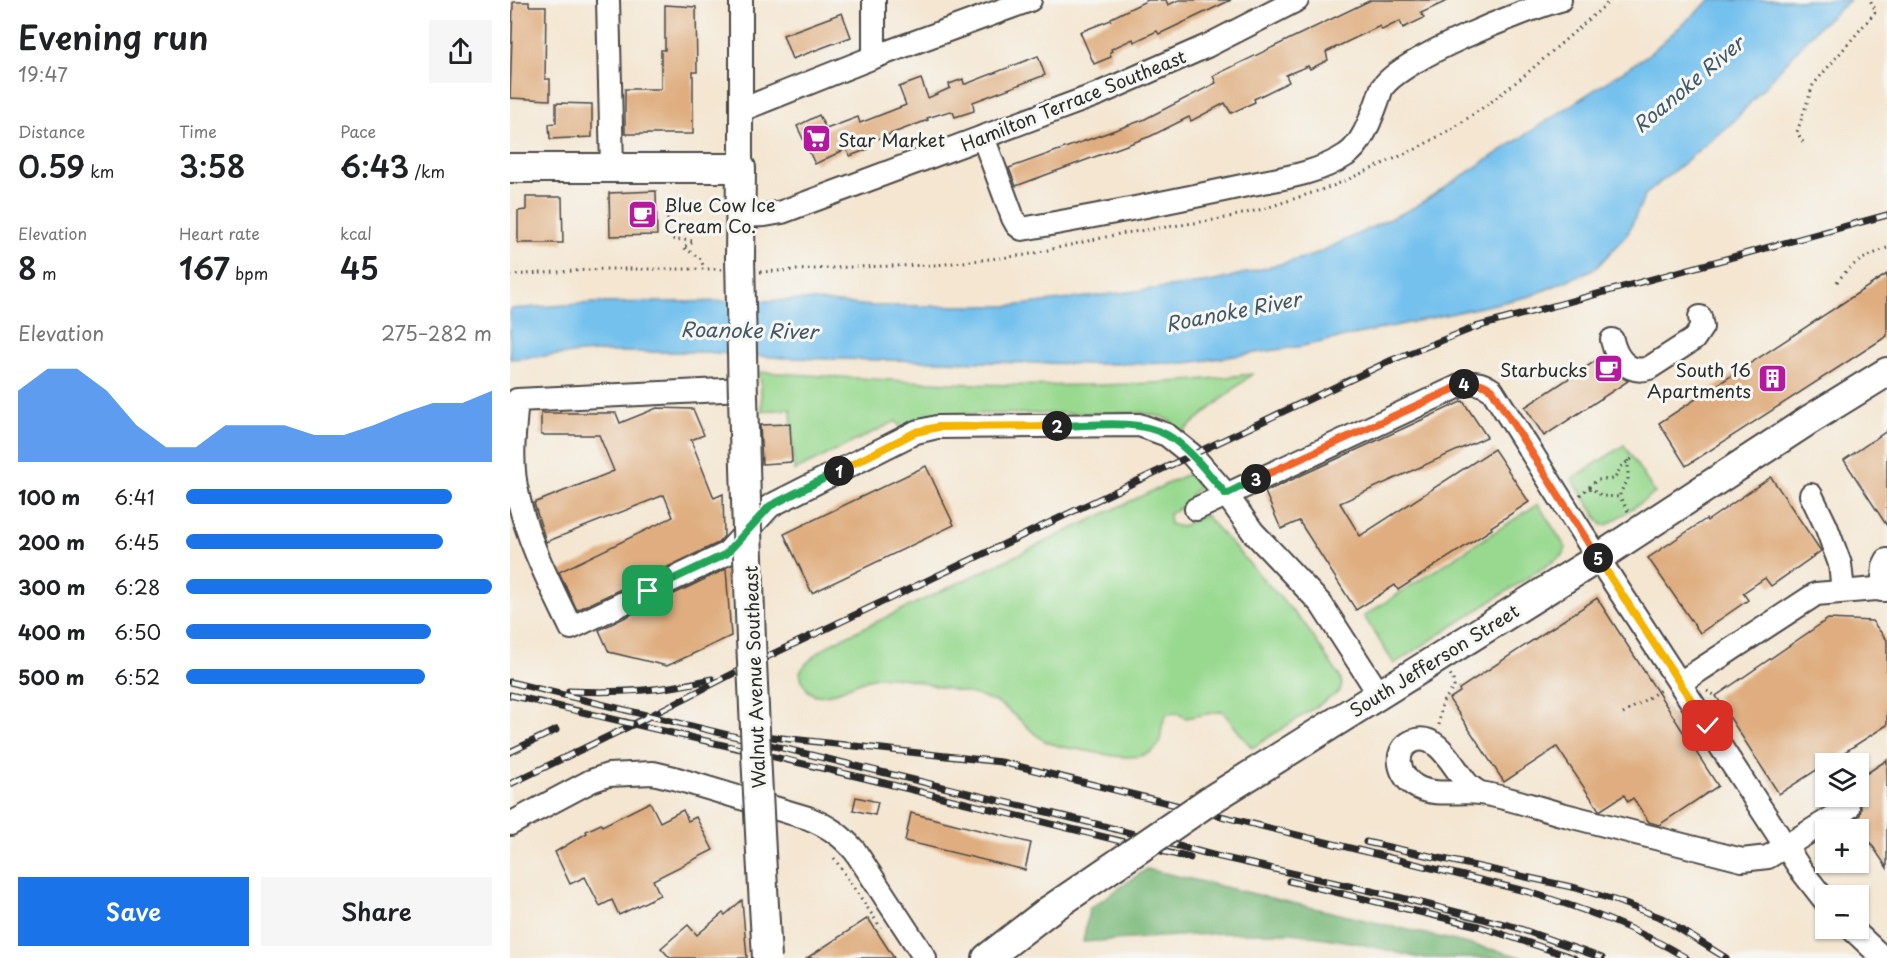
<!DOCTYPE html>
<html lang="en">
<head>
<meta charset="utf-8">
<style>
	body { margin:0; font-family:"Playpen Sans",sans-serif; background:#f6f6f6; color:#202124; height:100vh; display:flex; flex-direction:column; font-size:22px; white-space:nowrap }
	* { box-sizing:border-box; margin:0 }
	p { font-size:20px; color:#757577 }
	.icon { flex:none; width:33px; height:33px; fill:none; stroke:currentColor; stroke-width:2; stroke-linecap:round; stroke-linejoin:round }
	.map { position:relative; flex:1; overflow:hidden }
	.sheet { display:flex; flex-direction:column; background:#fff; width:510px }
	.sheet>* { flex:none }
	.tools { position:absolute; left:1305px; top:753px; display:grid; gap:12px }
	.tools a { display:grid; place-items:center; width:54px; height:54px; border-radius:0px; background:#fff; box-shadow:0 2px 4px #0004; font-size:30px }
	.pin { position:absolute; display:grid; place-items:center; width:51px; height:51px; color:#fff; margin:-26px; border-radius:12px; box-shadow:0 3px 9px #0006 }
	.km { position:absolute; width:30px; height:30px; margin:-15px; border-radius:50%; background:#222; color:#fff; font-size:16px; line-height:30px; text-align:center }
	.round { display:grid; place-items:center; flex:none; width:63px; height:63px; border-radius:0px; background:#f6f6f6 }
	.head { display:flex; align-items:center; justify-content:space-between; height:102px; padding:0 18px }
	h1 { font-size:33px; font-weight:600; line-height:45px }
	.figures { display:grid; grid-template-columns:repeat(3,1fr); gap:9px; height:102px; padding:6px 18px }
	.figures div { display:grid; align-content:center }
	.figures b { font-size:30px; font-weight:600 }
	.figures small { font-size:16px; font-weight:400 }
	.figures p { font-size:16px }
	.chart { height:168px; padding:12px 18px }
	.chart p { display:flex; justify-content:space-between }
	.chart svg { width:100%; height:108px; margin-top:6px; fill:#1a73e8; opacity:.7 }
	.cta { display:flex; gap:12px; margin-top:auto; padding:12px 18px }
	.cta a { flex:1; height:69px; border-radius:0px; background:#1a73e8; color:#fff; font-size:24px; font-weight:600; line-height:69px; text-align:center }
	.cta a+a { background:#f6f6f6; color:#202124 }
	ul { padding:0 18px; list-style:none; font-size:20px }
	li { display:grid; grid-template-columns:96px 72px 1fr; align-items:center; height:45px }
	li i { height:15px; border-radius:8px; background:#1a73e8 }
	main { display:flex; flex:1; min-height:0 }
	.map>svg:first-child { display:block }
</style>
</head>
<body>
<main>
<section class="sheet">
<div class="head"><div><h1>Evening run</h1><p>19:47</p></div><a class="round"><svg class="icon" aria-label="share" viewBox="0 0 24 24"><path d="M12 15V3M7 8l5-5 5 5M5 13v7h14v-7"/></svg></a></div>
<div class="figures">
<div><p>Distance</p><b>0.59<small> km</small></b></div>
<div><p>Time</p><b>3:58</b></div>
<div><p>Pace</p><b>6:43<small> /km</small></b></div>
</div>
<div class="figures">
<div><p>Elevation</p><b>8<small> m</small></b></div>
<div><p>Heart rate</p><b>167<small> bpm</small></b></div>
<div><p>kcal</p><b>45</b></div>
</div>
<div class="chart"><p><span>Elevation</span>275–282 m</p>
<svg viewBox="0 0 160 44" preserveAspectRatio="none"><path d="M0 44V15L10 6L20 6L30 15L40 29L50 38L60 38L70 29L80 29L90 29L100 33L110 33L120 29L130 24L140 20L150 20L160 15V44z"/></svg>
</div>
<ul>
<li><b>100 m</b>6:41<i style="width:87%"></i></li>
<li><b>200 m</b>6:45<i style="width:84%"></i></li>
<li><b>300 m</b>6:28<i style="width:100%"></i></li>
<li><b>400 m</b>6:50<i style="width:80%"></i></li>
<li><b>500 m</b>6:52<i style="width:78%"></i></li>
</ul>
<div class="cta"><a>Save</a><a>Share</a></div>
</section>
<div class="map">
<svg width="1377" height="958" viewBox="0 0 1377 958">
	<rect width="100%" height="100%" fill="#f6f6f2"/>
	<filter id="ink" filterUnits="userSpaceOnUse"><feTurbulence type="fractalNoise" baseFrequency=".0167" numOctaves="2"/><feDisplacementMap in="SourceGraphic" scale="12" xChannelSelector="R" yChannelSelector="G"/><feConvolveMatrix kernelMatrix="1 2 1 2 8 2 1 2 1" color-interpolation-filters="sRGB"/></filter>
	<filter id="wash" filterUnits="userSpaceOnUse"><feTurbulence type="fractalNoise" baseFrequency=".008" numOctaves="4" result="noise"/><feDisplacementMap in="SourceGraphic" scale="24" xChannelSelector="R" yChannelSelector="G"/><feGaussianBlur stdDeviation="1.35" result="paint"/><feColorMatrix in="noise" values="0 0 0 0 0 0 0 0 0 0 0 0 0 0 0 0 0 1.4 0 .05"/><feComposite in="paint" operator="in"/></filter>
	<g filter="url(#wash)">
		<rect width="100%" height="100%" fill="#f4e6d1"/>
		<g fill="#98d98f" stroke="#62825d" stroke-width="1.5">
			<path d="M250,372C414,383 580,395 742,374L671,433L660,426L662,422L653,417L632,413L445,414L418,418L392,429L386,421L284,471L281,409L252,411Z"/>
			<path d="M1114,445L1145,493L1097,525H1092L1062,479Z"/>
			<path d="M680,473L690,487L681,494V502L659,514L660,524L671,527L695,515L796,626L830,677L832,685L829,692L742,748L712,711L676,718L667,713L657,714C648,727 654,739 647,747C631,765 592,754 573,750C559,748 546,747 533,740C517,729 505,712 487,703C472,695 451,692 435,688C413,683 390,675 368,677C342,678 299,721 290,672C298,659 309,652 322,643Z"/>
			<path d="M1028,504L1056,548L1053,555L884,664L854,616Z"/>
		</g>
		<path fill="#7ab97a" stroke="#527252" stroke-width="1.5" d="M637,869L997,953L1013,958H910L847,943L782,933H714L573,942L579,909Z"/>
		<path fill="#74c1ee" stroke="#50768c" stroke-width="1.5" d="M1200,0H1340L1306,29L1224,121L1135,195L1118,233L1086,268L1021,296L793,346L676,363L581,364L276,358L196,352H83L0,359V309L85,303L298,300L362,306H502L701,282L801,256L903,208L1138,55Z"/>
		<g id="blocks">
			<g fill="#dfad7f">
				<path d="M638,0H656L658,5L669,0H721L649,34L647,31L624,42L623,39L601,49L602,51L600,52L601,57L584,64L570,32L601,20V18Z"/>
				<path d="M861,0H939L911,13L914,18L893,28L890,21L872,30L870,26L816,52L818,60L800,69L798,66L776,75L779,82L744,99L745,102L721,113L715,103L681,121L679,117L641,136L506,186L499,168L633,120L706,83L703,76Z"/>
				<path d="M3,2H19V6H36L35,79H40V100L0,98Z"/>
				<path d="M155,5L186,7L187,72H183V134H115V89H151V50H155Z"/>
				<path d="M332,13L341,37L282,59L273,35Z"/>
				<path d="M528,56L535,75L463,102L464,111L445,117L443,112L440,111L417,118L418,120L356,143L358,149L340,156L336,149L305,164L287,126L309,115L316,129L348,117L350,123L396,105L389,87L411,79L418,98L440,88L439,84L453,79L454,84H456Z"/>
				<path d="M46,103L82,104V137L40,139L39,124L46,123Z"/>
				<path d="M146,191L147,235L100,236L99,193Z"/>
				<path d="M16,197H52L53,243H8V211L16,210Z"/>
				<path d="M1377,274V336L1176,466L1149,423Z"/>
				<path d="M1093,356L1104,372L1118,381L1034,436L1015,407Z"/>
				<path d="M953,401L977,437L830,503L850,536L984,449L1019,502L981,527L982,529L888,590L885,585L846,610L789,521L771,529L755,492Z"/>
				<path d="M147,408L183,409L194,435L181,440L204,498L213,494L214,536L208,543L67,610L49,572L163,517L154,495L36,542L24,503L104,471L89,435H31V413H106L110,423Z"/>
				<path d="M280,424L282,462L252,464L250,425Z"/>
				<path d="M1377,431V526L1334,460Z"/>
				<path d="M416,466L444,525L302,593L274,534Z"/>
				<path d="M1261,477L1311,551L1261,586L1255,578L1233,593L1238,600L1190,633L1138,558L1196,519L1197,521Z"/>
				<path d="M216,569L221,636L157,666L99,652L89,630Z"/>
				<path d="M1087,598L1208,786L1149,825L1139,822L1123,798L1118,802L1114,795L1091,810H1089L1047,747L994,782L939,699L950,692L949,689Z"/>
				<path d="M1318,619L1362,621L1377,640V725L1269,794L1206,696Z"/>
				<path d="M1377,760V868L1345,819L1350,815L1351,808L1350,801L1345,796H1348V779Z"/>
				<path d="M346,797L368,802L365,815L343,810Z"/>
				<path d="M140,802L150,822L173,810L178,821L186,817L203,850L143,880L150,895L109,915L102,900L90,906L75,877L60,884L45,852L77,833L76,831L91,824L92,826Z"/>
				<path d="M401,813L521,843L515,870L395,841Z"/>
				<path d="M232,900L237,958H160L151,948L178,925L187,935L213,913L215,915Z"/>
				<path d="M358,918L384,958H297Z"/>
			</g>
		</g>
	</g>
	<g filter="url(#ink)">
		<use href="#blocks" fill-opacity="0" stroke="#494744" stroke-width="1.5"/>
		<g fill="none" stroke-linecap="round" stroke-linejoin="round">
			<defs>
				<g id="minor">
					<path d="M98,0L102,168"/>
					<path d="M364,57V0"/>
					<path d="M231,110L364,57L520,0"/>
					<path d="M473,137L503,218L507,225L512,229C586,216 659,202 732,186C766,179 806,175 836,155C851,146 860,121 866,105C868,100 870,93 872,88C891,58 1014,10 1050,0"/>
					<path d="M231,168V0"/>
					<path d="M231,216L255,215L272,212L588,94L697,46L787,0"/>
					<path d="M1102,340C1106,358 1119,375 1139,368L1184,339L1192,327L1190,317"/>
					<path d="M233,389L7,400C4,432 0,465 8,496C18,543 41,586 61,628L216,554L260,506L406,432L427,427L629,425L657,435L682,455L716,494L743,532L811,604L869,694"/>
					<path d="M1301,495L1316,526L1330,564L1333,591"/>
					<path d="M686,509L956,383C967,382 973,384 982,390L1088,558L1291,870L1316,902"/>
					<path d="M1372,590L1374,566L1377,560"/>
					<path d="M1170,683L1306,594L1366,589L1377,590"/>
					<path d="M970,793C965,790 960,787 956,782C943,767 927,731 903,741C881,750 889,778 907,787C926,797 950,790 970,793C998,797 1027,808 1055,815C1114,830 1173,845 1232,860L1258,857L1338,808"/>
					<path d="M0,824L81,781L98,775L143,773L164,778L298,818C318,826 331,835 345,851L415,958"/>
					<path d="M1341,928L1373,958"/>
				</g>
				<g id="major">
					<path d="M0,168H231L230,258"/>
					<path d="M699,801L1088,558L1299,420L1377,372"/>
					<path d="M477,958L538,911"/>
				</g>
			</defs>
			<use href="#minor" stroke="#494744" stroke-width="26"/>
			<use href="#major" stroke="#494744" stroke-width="32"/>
			<g stroke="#494744" stroke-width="3" stroke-dasharray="1.5 4.5" stroke-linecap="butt">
				<path d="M1293,142L1287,132L1303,85L1366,11L1360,0"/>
				<path d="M169,209H163L158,213L157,236L161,239L183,241L184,242L173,247L191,259L194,269"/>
				<path d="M250,272L340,267L426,265L516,255L609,234L711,219L753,209L823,186L906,149L945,127L981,102L1015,75L1101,0"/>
				<path d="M0,275L95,269H211"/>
				<path d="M1327,282C1343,261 1354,258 1377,248"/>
				<path d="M1118,460V480L1110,493V497L1119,513"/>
				<path d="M1079,489L1081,488L1092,496L1110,497"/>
				<path d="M1070,495L1087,480L1104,479L1107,475L1110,467L1123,458"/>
				<path d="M1197,691L1206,696"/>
				<path d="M1113,714L1152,689"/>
				<path d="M929,725L932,703L944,687L943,679L940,674"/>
				<path d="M324,858L371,928"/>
			</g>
			<use href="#minor" stroke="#fff" stroke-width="22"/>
			<use href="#major" stroke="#fff" stroke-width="28"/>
			<defs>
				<g id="rail">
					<path d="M0,682L586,824L706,856L888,897L1005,927L1092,958"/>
					<path d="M59,691C109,693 153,691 202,679"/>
					<path d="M0,695C119,724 239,750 358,779C465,805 572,832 680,858"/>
					<path d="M244,735L491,762L1019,892C1073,909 1128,928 1176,958"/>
					<path d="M0,752L46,730"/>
					<path d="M0,784L122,725L248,661L882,360L966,327L1377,215"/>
					<path d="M856,842L1066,888L1107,901L1152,918L1216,958"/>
					<path d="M779,881L968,926L1064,958"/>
				</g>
			</defs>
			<use href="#rail" stroke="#2b2b2b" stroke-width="7"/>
			<use href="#rail" stroke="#f6f6f2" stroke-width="4.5" stroke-dasharray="14" stroke-linecap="butt"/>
			<defs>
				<g id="major-bridge">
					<path d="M230,258C234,491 243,725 257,958"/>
					<path d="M538,911L699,801"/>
				</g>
			</defs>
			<use href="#major-bridge" stroke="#494744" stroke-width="32" stroke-linecap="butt"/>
			<use href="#major-bridge" stroke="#fff" stroke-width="28"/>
		</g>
	</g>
	<g fill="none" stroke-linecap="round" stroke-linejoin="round" filter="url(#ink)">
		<defs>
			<path id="split-1" d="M138,591L216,554L260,506L329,471"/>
			<path id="split-2" d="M329,471L406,432L428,427L547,426"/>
			<path id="split-3" d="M547,426C582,426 625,418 657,435C680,448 698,474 716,494L746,479"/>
			<path id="split-4" d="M746,479L954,384"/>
			<path id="split-5" d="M954,384C965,381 972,383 982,390L1088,558"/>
			<path id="split-6" d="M1088,558L1198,726"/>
		</defs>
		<use href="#split-1" stroke="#fff" stroke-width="12"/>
		<use href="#split-2" stroke="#fff" stroke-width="12"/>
		<use href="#split-3" stroke="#fff" stroke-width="12"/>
		<use href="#split-4" stroke="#fff" stroke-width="12"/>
		<use href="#split-5" stroke="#fff" stroke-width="12"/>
		<use href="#split-6" stroke="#fff" stroke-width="12"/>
		<use href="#split-1" stroke="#22a559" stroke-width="8"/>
		<use href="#split-2" stroke="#f5b400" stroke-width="8"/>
		<use href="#split-3" stroke="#22a559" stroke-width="8"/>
		<use href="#split-4" stroke="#f0652b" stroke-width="8"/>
		<use href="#split-5" stroke="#f0652b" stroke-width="8"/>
		<use href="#split-6" stroke="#f5b400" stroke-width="8"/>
	</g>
	<defs>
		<symbol id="supermarket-square" viewBox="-11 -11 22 22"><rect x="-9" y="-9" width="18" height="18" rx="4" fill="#b5179e" stroke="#f6f6f2"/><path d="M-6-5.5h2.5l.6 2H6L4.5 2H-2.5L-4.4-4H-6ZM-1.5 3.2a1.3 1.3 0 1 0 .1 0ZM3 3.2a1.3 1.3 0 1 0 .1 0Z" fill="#fff"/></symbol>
		<symbol id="cafe-square" viewBox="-11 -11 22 22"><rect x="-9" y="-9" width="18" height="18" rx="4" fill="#b5179e" stroke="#f6f6f2"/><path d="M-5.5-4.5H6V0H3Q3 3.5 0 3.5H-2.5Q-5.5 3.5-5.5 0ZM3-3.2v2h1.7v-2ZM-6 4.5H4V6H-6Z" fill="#fff"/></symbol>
		<symbol id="building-square" viewBox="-11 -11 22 22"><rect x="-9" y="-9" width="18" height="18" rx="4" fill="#b5179e" stroke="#f6f6f2"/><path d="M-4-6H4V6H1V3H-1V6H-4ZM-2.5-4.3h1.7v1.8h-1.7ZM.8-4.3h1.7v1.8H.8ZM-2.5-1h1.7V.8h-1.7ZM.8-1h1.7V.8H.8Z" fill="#fff"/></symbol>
	</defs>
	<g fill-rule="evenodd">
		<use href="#supermarket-square" x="290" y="122" width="33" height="33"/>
		<use href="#cafe-square" x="116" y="198" width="33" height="33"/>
		<use href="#cafe-square" x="1082" y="352" width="33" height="33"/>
		<use href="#building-square" x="1246" y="362" width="33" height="33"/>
	</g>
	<g text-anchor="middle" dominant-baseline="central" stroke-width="6" stroke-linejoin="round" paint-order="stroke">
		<g font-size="18" fill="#2b2b2b" stroke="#f6f6f2">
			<text transform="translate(563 100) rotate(-22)">Hamilton Terrace Southeast</text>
			<text transform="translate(924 660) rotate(-32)">South Jefferson Street</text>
			<text transform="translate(244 677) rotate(-92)">Walnut Avenue Southeast</text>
		</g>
		<g font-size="18" fill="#2b2b2b" stroke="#f6f6f2" text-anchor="start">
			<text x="328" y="139">Star Market</text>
			<text x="154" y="204">Blue Cow Ice<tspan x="154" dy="21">Cream Co.</tspan></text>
			<text x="1077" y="369" text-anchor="end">Starbucks</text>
			<text x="1241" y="369" text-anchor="end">South 16<tspan x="1241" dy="21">Apartments</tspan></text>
		</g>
		<g font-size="20" font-style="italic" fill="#415866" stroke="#f6f6f2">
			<text transform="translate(1178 84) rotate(-40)">Roanoke River</text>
			<text transform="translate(723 311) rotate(-11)">Roanoke River</text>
			<text transform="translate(239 330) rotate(1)">Roanoke River</text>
		</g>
	</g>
</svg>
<div class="tools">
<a><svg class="icon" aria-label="layers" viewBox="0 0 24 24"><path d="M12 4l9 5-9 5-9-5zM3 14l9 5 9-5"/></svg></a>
<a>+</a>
<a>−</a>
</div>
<div class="pin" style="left:138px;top:591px;background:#1e9e55"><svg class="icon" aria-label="arrive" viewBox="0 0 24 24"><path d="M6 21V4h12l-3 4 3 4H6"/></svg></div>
<div class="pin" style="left:1198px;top:726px;background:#d93025"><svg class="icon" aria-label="check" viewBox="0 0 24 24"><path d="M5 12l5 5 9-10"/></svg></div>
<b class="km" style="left:329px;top:471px">1</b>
<b class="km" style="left:547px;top:426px">2</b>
<b class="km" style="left:746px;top:479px">3</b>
<b class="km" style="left:954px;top:384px">4</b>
<b class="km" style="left:1088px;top:558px">5</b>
</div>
</main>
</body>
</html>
